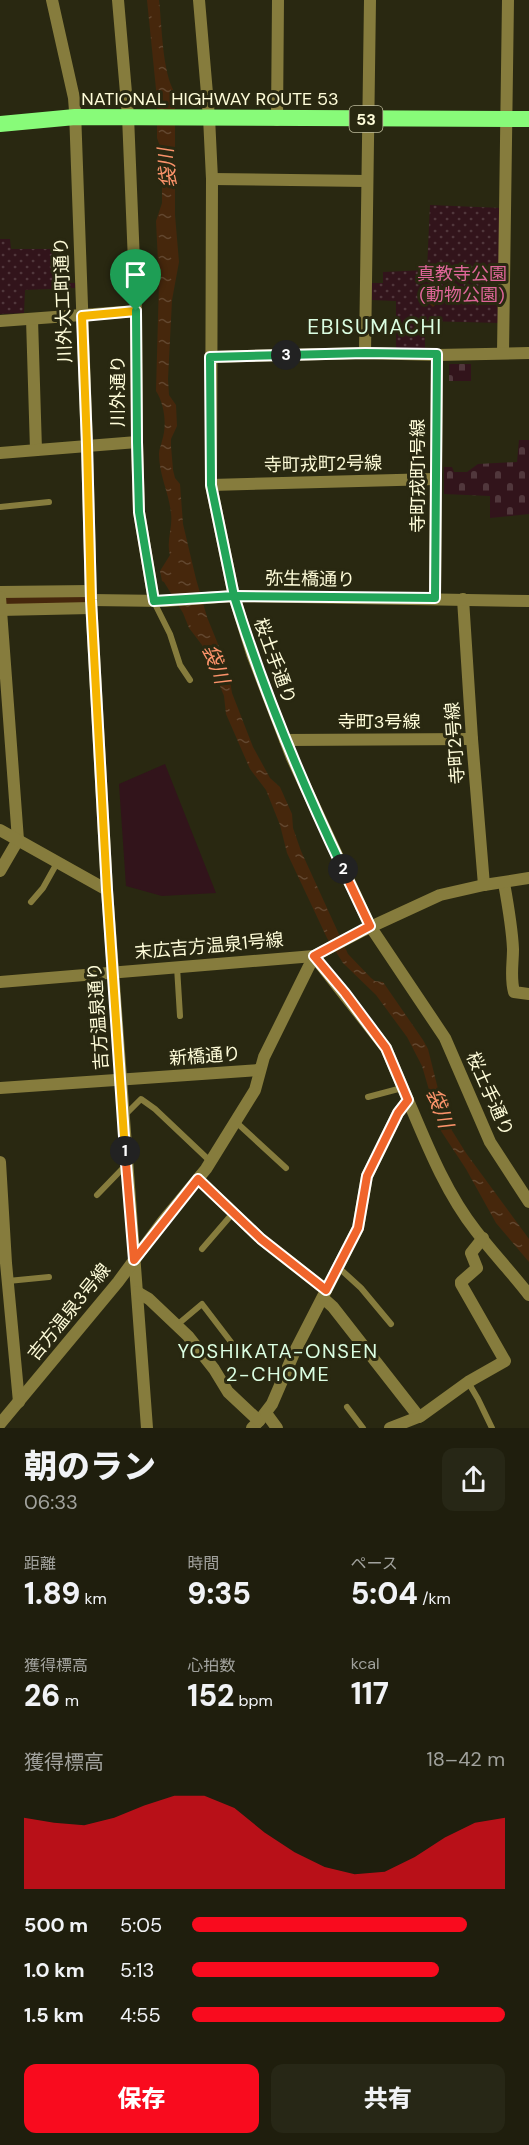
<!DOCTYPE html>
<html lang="ja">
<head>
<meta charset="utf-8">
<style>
	body { margin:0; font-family:"DM Sans","Noto Sans JP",sans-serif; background:#272716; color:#f1f3f6; height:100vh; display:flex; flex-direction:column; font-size:22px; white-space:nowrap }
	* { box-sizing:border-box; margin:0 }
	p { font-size:20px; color:#a1a29d }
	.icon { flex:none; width:33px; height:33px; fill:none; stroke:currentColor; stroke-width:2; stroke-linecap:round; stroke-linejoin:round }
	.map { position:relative; height:1428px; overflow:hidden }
	.panel { display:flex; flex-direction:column; background:#1f1e0d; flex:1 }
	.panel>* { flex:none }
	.pin { position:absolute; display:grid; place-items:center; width:51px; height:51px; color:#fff; margin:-62px -26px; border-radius:50% 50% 50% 0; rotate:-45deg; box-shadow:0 0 6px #0007 }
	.pin .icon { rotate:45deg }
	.km { position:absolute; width:30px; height:30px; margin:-15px; border-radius:50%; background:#222; color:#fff; font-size:16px; line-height:30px; text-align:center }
	.round { display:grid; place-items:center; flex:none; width:63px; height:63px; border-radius:12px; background:#272716 }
	.summary { display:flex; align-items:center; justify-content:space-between; height:102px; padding:0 24px }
	h1 { font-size:33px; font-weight:800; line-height:45px }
	.stats { display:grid; grid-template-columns:repeat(3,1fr); gap:9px; height:102px; padding:6px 24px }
	.stats div { display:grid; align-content:center }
	.stats b { font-size:30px; font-weight:800 }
	.stats small { font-size:16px; font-weight:400 }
	.stats p { font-size:16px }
	.chart { height:168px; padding:12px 24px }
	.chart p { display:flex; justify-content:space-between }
	.chart svg { width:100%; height:108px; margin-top:6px; fill:#f90b1e; opacity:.7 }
	.button { display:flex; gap:12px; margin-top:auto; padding:12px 24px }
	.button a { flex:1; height:69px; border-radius:12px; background:#f90b1e; color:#fff; font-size:24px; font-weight:800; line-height:69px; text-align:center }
	.button a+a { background:#272716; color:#f1f3f6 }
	ul { padding:0 24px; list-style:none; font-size:20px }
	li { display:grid; grid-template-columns:96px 72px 1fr; align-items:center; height:45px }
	li i { height:15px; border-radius:8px; background:#f90b1e }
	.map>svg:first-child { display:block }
</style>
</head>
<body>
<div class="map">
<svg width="529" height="1428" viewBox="0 0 529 1428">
	<defs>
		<pattern id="grass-dots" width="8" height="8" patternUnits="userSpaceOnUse" patternTransform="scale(1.5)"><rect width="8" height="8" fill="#32141b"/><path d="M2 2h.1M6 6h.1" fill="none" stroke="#51373c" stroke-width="1.8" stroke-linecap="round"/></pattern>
		<pattern id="cemetery-stones" width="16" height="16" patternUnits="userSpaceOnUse" patternTransform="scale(1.5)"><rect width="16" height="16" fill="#32141b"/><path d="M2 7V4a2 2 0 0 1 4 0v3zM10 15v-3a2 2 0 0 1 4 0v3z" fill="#51373c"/></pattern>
		<pattern id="water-ripples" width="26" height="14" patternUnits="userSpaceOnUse" patternTransform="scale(1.5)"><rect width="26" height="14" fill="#46270c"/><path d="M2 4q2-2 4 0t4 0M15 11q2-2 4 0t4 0" fill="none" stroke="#62472f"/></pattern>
	</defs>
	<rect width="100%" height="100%" fill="#292811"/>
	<g fill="url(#grass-dots)">
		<path d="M430,205L501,208L500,323L425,321V351L396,350V301L372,300V283H383V272L427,270Z"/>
		<path d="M0,239H10L11,249H54L58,282L75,283V288L25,290L24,313L0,314Z"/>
	</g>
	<g fill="url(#cemetery-stones)">
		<rect x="449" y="364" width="22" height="17"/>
		<path d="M519,440H529V514L490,518V496L444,494V467H452L454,472H467L478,464L517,462Z"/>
	</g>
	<path fill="#32141b" d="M165,764L216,893L162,896L126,886L119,784Z"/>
	<g fill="url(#water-ripples)">
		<path d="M147,0H159C162,25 162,73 175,93V215L179,262L172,300L168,379L169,395L176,405L177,426L171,439V446L173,470L175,478L180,484L183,524L196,579L207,617L228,669L232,693L253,747L270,778L280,787L292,814L293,828L301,851L348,954L371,978L375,981L383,982L423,1040L428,1049L446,1121L466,1153L529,1239V1262L496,1223L466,1169L441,1131L422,1066L407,1037L376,995L343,963L327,938L287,853L280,825L266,790L250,769L226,714L224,696L212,666L202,645L189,628L183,613L164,582L162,581L160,571L170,555C166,540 173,528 171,513C169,493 159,475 159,454C159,449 161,446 162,441C167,426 165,405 156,391L159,282L156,221L162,203V152L157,138V99Z"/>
		<path d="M434,281L446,294L433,307L420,295Z"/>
	</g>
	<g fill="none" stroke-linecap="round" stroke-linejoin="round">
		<path stroke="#46270c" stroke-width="21" d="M0,602L78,600"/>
		<g stroke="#867c3d" stroke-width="6">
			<path d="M0,507L49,502"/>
			<path d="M154,602L170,634L180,665L190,680"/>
			<path d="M31,902L43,888L57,863"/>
			<path d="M177,967L180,1016"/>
			<path d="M368,1097L402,1088"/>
			<path d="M125,1115L141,1099L155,1109L211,1162"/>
			<path d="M236,1122L286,1168"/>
			<path d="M97,1195L126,1165"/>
			<path d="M202,1249L233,1213"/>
			<path d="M338,1267L361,1288L391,1324"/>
			<path d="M8,1281L49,1277"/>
			<path d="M177,1325L202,1304L231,1342"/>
			<path d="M468,1382L478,1399L492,1428"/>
			<path d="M347,1407L363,1428"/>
		</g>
		<g stroke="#867c3d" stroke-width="12">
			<path d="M52,0L74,98L75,111L87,445L91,600L107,890L147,1428"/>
			<path d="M118,0L128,116L136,311L137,442L139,512L154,601"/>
			<path d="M199,0L209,117L212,179L211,485L234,596L252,654L292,758L370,926L445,1038L490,1142L529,1202"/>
			<path d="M277,120L278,0"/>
			<path d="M212,179L366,181"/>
			<path d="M32,319L36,450"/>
			<path d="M0,321L136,311"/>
			<path d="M365,353L370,0"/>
			<path d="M503,353L508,0"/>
			<path d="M210,357L365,353L437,355L529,353"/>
			<path d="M0,453L137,442"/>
			<path d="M211,485L435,479"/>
			<path d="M0,592L91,591"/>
			<path d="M0,597L18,840L0,871"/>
			<path d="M435,598L437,355"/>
			<path d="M463,599L472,739L484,885"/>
			<path d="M0,610L91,608"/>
			<path d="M285,740L472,739"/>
			<path d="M0,830L107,890"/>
			<path d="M504,883C508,905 512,927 513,949C513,964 510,977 514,992L529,994"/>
			<path d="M0,982L314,956L386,1048L408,1100L398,1113L367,1176L358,1228L294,1353L272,1404L259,1421L252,1428"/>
			<path d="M408,1100C427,1145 446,1193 476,1231C493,1253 512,1273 529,1295"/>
			<path d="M0,1162L6,1263L19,1402"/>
			<path d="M198,1179L261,1239L326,1290"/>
			<path d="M137,1292L149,1299L188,1336L214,1369L228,1392L259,1421"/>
			<path d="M323,1298L333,1307L419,1417"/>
			<path d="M266,1413L277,1428"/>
			<path d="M0,1424L118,1282L163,1221L206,1169L255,1090L264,1057L314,956L364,930L440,895L484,885L529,878"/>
			<path d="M390,1428L421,1416L468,1382L505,1361L461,1284V1282L477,1268L471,1253L483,1238"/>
		</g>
		<g stroke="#867c3d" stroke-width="12">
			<path d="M91,600L165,601L234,596L529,601"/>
			<path d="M0,1088L259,1070"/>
		</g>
		<path stroke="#88fb79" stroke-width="16" d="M0,124L75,117L529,119"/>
	</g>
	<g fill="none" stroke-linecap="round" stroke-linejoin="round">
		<defs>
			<path id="split-1" d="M125,1151L107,890L91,600L87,445L82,316L136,311"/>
			<path id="split-2" d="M125,1151L134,1260L198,1179L261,1239L326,1290L358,1228L367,1176L398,1113L408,1100L386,1048L345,993L314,956L370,926L343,869"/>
			<path id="split-3" d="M286,355L365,353L437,354L435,598L234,596C263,690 301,781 343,869"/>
			<path id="split-4" d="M136,311L137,442L139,512L154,601L234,596L211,485L210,357L286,355"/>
		</defs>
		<use href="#split-1" stroke="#fff" stroke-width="12"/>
		<use href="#split-2" stroke="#fff" stroke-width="12"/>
		<use href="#split-3" stroke="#fff" stroke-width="12"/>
		<use href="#split-4" stroke="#fff" stroke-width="12"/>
		<use href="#split-1" stroke="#f5b400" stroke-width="8"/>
		<use href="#split-2" stroke="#f0652b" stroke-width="8"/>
		<use href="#split-3" stroke="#22a559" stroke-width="8"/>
		<use href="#split-4" stroke="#22a559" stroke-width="8"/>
	</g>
	<g text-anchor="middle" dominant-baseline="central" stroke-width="6" stroke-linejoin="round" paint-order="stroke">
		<rect fill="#292811" stroke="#bebc9d" stroke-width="1.5" x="349.5" y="106" width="33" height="26" rx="4.5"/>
		<g font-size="16" font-weight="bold" fill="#fefcd9">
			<text x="366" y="119">53</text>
		</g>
		<g font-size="18" fill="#fefcd9" stroke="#292811">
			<text x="210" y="99">NATIONAL HIGHWAY ROUTE 53</text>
			<text transform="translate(63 300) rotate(-92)">川外大工町通り</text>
			<text transform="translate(118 391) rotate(-90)">川外通り</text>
			<text transform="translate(323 464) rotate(-1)">寺町戎町2号線</text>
			<text transform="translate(418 476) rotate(-90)">寺町戎町1号線</text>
			<text transform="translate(310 579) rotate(1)">弥生橋通り</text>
			<text transform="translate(275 661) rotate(70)">桜土手通り</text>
			<text x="379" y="722">寺町3号線</text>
			<text transform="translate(455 743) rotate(-94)">寺町2号線</text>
			<text transform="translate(209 946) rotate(-5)">末広吉方温泉1号線</text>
			<text transform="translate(98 1016) rotate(-94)">吉方温泉通り</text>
			<text transform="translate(205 1056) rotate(-4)">新橋通り</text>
			<text transform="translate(490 1094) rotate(66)">桜土手通り</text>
			<text transform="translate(69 1312) rotate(-51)">吉方温泉3号線</text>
		</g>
		<g font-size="18" fill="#de6699" stroke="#292811">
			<text x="462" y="274">真教寺公園<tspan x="462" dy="21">(動物公園)</tspan></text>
		</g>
		<g font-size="20" font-style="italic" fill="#fb936a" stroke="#292811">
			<text transform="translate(167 168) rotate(-95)">袋川</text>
			<text transform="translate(216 664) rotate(69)">袋川</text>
			<text transform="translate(440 1108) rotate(70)">袋川</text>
		</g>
		<g font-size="20" letter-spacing="1.5" fill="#dbfee2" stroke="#292811">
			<text x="278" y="1351">YOSHIKATA-ONSEN<tspan x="278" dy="23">2-CHOME</tspan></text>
		</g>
		<g font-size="21" letter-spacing="1.5" fill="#dbfee2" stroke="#292811">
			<text x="375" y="327">EBISUMACHI</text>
		</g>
	</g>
</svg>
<div class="pin" style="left:136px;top:311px;background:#1e9e55"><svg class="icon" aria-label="arrive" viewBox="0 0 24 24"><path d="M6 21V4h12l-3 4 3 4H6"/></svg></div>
<b class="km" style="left:125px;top:1151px">1</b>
<b class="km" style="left:343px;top:869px">2</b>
<b class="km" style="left:286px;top:355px">3</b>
</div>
<section class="panel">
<div class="summary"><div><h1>朝のラン</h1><p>06:33</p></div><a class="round"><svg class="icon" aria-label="share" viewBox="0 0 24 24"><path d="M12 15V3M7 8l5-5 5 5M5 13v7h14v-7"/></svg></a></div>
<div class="stats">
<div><p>距離</p><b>1.89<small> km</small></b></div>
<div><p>時間</p><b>9:35</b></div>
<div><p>ペース</p><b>5:04<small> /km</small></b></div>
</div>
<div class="stats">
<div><p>獲得標高</p><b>26<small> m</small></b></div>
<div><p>心拍数</p><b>152<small> bpm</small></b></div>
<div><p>kcal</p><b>117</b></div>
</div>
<div class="chart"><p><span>獲得標高</span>18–42 m</p>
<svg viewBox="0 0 160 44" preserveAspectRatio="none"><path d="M0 44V15L10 17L20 18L30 15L40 10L50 6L60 6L70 11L80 21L90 29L100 35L110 38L120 37L130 31L140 23L150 17L160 15V44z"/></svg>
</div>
<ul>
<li><b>500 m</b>5:05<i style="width:88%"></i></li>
<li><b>1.0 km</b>5:13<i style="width:79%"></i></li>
<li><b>1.5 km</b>4:55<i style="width:100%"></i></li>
</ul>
<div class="button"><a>保存</a><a>共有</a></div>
</section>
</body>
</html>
